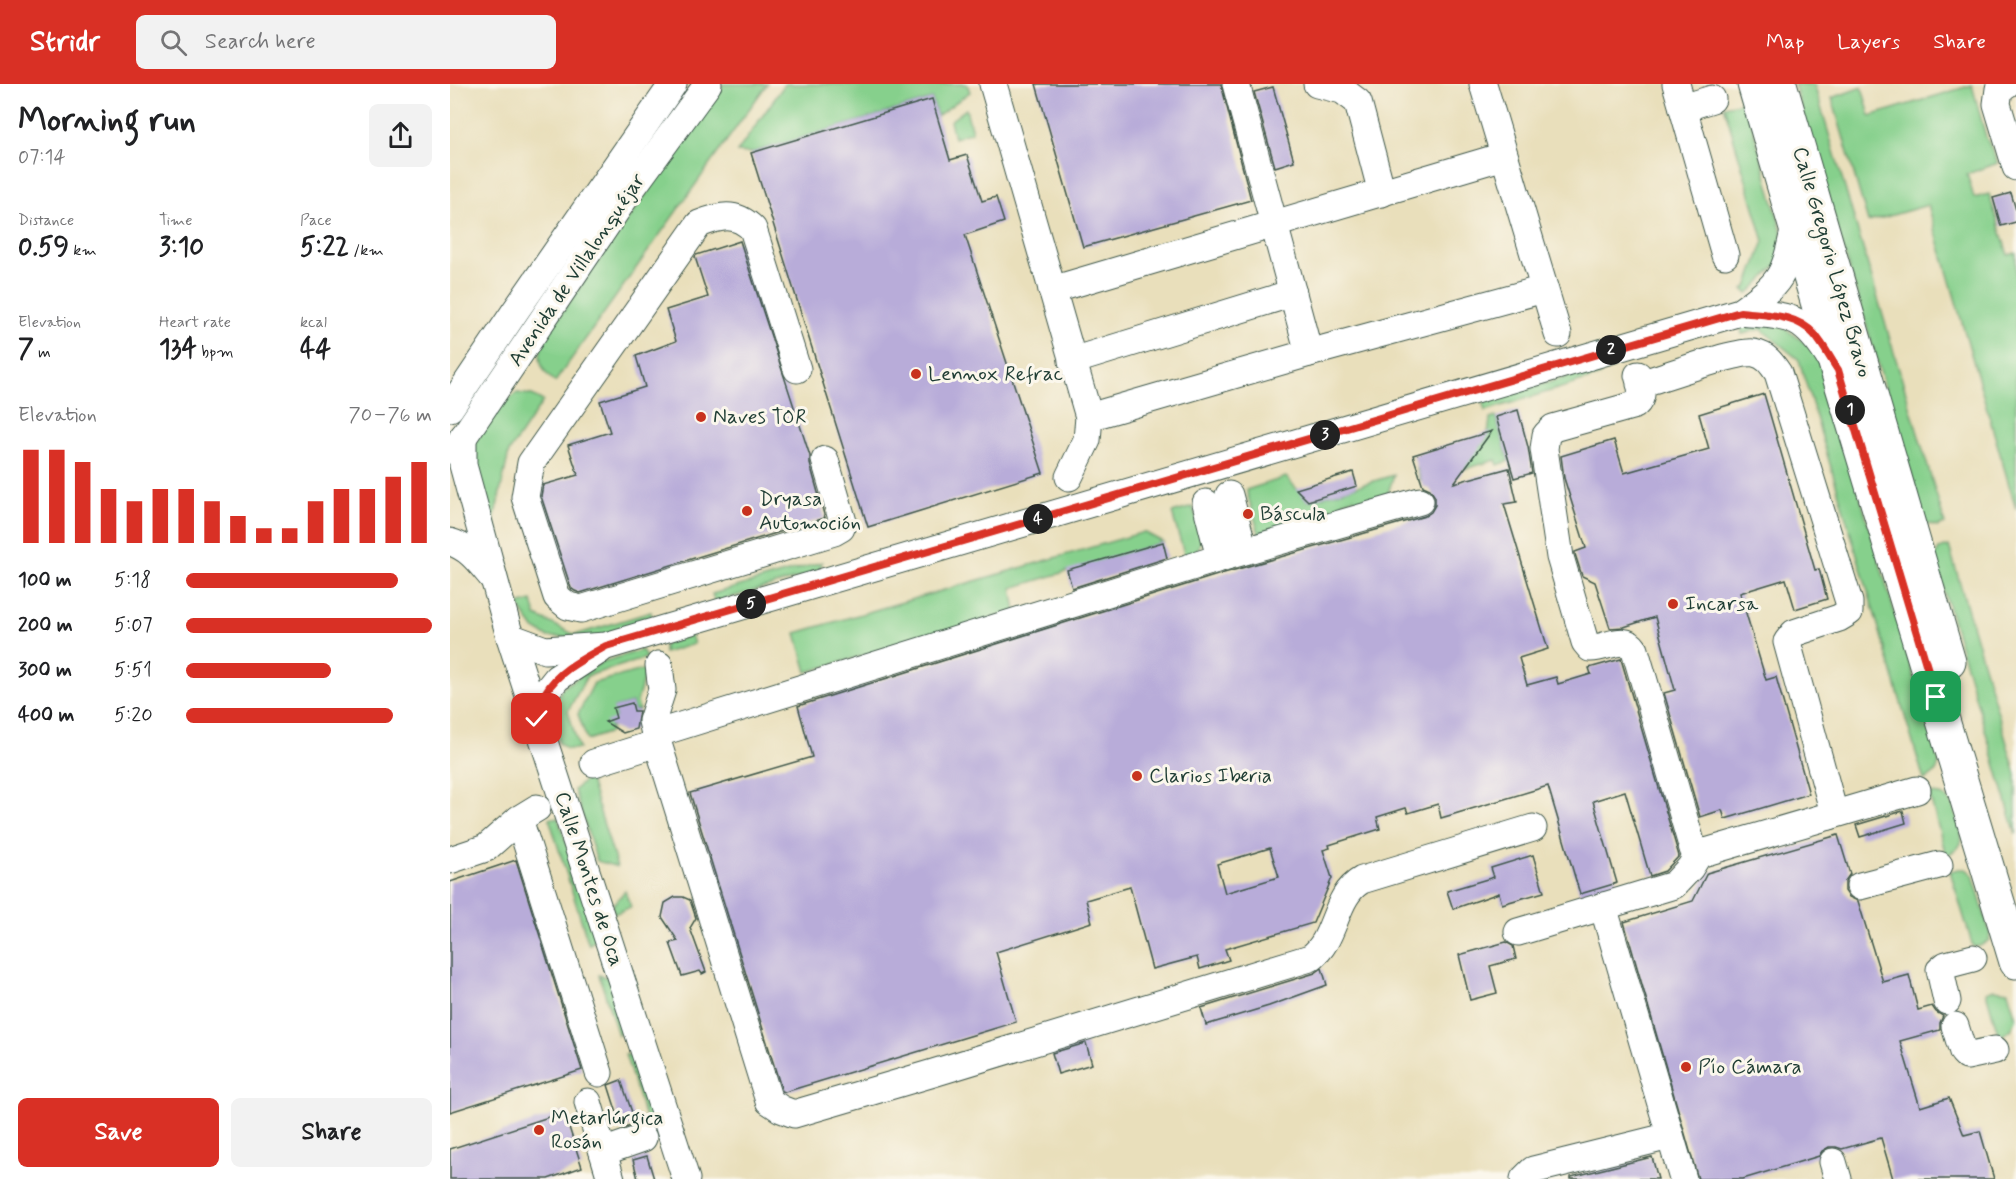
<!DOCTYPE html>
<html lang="en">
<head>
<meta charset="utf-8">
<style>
	body { margin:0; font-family:Mynerve,sans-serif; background:#f2f2f2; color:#202124; height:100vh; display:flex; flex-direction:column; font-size:22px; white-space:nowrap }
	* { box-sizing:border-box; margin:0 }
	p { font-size:20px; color:#757577 }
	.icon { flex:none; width:33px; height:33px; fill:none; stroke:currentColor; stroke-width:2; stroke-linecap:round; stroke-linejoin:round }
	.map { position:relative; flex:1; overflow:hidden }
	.details { display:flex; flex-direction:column; background:#fff; width:450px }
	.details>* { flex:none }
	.pin { position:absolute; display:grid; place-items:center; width:51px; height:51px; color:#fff; margin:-26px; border-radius:12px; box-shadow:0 3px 9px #0006 }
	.km { position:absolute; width:30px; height:30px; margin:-15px; border-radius:50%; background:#222; color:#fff; font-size:16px; line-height:30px; text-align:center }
	.round { display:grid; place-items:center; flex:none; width:63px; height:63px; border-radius:9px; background:#f2f2f2 }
	.headline { display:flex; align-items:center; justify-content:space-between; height:102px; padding:0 18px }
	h1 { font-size:33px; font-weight:800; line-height:45px }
	.figures { display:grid; grid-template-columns:repeat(3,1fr); gap:9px; height:102px; padding:6px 18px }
	.figures div { display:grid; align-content:center }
	.figures b { font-size:26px; font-weight:800 }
	.figures small { font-size:16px; font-weight:400 }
	.figures p { font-size:16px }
	.chart { height:168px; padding:12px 18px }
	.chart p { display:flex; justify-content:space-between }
	.chart svg { width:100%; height:108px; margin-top:6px; stroke:#d93025; stroke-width:6 }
	.cta { display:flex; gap:12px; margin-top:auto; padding:12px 18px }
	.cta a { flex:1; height:69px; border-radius:9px; background:#d93025; color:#fff; font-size:24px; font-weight:800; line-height:69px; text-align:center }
	.cta a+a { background:#f2f2f2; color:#202124 }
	ul { padding:0 18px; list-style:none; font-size:20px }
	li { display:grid; grid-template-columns:96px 72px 1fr; align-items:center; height:45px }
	li i { height:15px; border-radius:8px; background:#d93025 }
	header { display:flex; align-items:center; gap:36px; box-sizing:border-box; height:84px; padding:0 30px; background:#d93025; color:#fff }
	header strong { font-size:28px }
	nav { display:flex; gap:33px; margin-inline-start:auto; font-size:21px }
	.search { width:420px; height:54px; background:#f2f2f2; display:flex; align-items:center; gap:15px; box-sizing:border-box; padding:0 21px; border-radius:9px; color:#757577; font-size:22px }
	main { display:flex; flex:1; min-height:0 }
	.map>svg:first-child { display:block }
</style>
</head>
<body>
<header>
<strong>Stridr</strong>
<div class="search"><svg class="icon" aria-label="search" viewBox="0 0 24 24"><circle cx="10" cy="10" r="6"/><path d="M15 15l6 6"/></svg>Search here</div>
<nav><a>Map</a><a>Layers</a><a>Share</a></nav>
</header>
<main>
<section class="details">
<div class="headline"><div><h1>Morning run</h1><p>07:14</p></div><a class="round"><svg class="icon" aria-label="share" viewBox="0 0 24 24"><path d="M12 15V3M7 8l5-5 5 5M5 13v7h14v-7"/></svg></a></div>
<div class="figures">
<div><p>Distance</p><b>0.59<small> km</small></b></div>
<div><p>Time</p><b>3:10</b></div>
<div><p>Pace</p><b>5:22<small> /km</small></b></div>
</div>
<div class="figures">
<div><p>Elevation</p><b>7<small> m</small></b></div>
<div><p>Heart rate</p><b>134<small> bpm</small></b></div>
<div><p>kcal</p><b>44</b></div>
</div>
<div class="chart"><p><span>Elevation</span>70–76 m</p>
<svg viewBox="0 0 160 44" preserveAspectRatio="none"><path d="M5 44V6M15 44V6M25 44V11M35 44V22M45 44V27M55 44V22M65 44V22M75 44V27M85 44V33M95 44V38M105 44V38M115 44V27M125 44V22M135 44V22M145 44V17M155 44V11"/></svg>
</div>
<ul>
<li><b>100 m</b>5:18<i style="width:86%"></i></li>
<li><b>200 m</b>5:07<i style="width:100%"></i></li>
<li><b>300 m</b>5:51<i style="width:59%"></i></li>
<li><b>400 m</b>5:20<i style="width:84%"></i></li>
</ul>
<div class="cta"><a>Save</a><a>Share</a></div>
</section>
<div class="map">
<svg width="1566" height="1095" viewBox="0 0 1566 1095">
	<rect width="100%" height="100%" fill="#fbf7ec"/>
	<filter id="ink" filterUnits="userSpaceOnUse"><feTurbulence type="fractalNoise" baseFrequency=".0167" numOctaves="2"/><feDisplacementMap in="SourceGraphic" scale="12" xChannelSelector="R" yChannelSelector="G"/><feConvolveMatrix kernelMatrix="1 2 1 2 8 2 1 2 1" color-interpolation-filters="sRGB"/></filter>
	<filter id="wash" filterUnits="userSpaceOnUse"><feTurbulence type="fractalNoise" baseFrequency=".008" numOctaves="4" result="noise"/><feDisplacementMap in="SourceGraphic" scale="24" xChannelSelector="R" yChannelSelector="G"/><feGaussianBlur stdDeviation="1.35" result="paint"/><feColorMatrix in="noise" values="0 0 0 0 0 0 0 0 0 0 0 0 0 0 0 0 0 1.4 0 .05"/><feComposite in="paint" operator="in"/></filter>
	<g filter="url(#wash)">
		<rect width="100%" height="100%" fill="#e9dfbb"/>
		<g fill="#86d08c" stroke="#528660" stroke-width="1.5">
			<path d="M273,0H317L105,298C89,285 87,274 94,254Z"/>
			<path d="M335,0H517L520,8L487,32L482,15L301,69L287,68Z"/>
			<path d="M1344,0H1364L1495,440L1487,443L1476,440Z"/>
			<path d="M1522,1L1536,53L1548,79L1517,90L1524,114L1539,110L1558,171L1566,169V425L1478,121L1418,138L1382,14L1412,3L1420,32Z"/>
			<path d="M1292,18L1297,23L1333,152L1330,178L1298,210L1293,205L1297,203L1314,157L1274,22Z"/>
			<path d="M516,25L522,48L504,54L500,37Z"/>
			<path d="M1328,239L1367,268L1489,678C1488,688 1482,693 1474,696L1349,276L1311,245L1292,250L1290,241Z"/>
			<path d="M1148,284L1150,292L1035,327L1033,320L1036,317Z"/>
			<path d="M67,309L82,311L93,317L59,368L44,436L60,493L56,495L25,378V358L49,322Z"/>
			<path d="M1046,333L1059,377L1048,381L1046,376L971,397L967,385C985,380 1025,373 1034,358C1039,351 1039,343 1040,335Z"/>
			<path d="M944,391L935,418L908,425L904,414L894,417L898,428L810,452L796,406L836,393L858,417Z"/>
			<path d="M743,423C749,444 760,462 736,476L722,429Z"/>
			<path d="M694,448L713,458L562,504L566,527L357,588L346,549Z"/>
			<path d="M1499,462L1566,690V750L1484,474L1489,465Z"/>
			<path d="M372,478L370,488L265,518L262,510Z"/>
			<path d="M82,517L86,532L125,551L201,528L203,537L145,554L98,553L83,544L68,521Z"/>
			<path d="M241,551L244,560L214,569V562L217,559Z"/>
			<path d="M192,566L196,574L137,592L118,627L129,665H117L109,659L103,637L105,620L112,604L152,578Z"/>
			<path d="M196,585L187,618L189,626L184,627L182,619L164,624L166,634L163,642L160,643L161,648L137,656L128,630L144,599Z"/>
			<path d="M139,693L167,783L147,777L124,706Z"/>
			<path d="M1479,710C1485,710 1492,710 1497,714C1504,719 1514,751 1511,759C1508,766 1503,768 1496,771Z"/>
			<path d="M99,734H108L147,853L139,861Z"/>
			<path d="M1509,785H1516L1523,791L1540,849L1539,856L1530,862L1523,863L1500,787Z"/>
			<path d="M175,807L181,823L164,830L162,822Z"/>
			<path d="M149,891L160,894L175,942L168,951Z"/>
			<path d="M1544,905L1558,907L1566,935L1561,946L1549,953L1536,908Z"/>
			<path d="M175,970L186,973L205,1034L197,1040Z"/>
		</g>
		<g id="blocks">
			<g fill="#b8acd9" fill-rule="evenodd">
				<path d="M586,0H771L801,116L633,163Z"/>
				<path d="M823,3L844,77L825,83L804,8Z"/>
				<path d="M482,15L500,76L517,71L532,117L546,113L554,138L515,151L593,389L418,443L301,69Z"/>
				<path d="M1561,109L1566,126V138L1551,142L1543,114Z"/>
				<path d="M290,157L360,372V380L375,434L130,509L125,507L121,504L91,412L93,401L128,391L118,361L160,348L150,317L195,303L186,272L226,257L216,226L258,213L245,173L246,171Z"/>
				<path d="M1314,310L1365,486L1369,485L1377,515L1345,525L1336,495L1290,509L1316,596L1326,593L1359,710L1275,735L1272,726L1250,733L1214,609L1225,606L1205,533L1174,543L1160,544L1145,498L1132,492L1125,470V468L1136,464L1114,394L1111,372L1164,356L1174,389L1259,365L1249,330Z"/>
				<path d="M1068,326L1078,363L1082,389L1064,394L1046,333Z"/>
				<path d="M1042,347L1004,399L1059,384L1067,418L1054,420L1098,565L1069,574L1077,601L1106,593L1108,600L1141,590L1139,584L1171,575L1229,772L1215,787L1200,792L1175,707L1143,717L1167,799L1130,810L1098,702L991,734L988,720L958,729L956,724L927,733L930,745L879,761L880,764L873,766L882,794L863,839L775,865L779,876L750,885L747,873L702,885L680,803L636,816L642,838L546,868L566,938L335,1008L332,1007L240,709L362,673L348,622L774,489L975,432L981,428L985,421V413L980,405L973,402L963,371ZM820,764L829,793L775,809L767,780Z"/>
				<path d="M903,388L907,402L858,417L846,405Z"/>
				<path d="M713,458L717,474L622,504L617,486Z"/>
				<path d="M182,619L184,627H189L186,645L173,649L155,638L166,634L163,624Z"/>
				<path d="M1453,727L1456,739L1410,753L1406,741Z"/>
				<path d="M1388,751L1400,790L1395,797V807L1399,813L1408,817L1433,898L1459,891L1468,926L1482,922L1486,928L1493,932L1490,939V946L1450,957L1470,1023L1499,1014L1514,1051L1530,1047L1544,1095H1443L1431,1054L1392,1065L1386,1063H1379L1372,1067L1369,1072L1293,1095H1248L1174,838L1243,817L1257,789Z"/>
				<path d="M1083,771L1094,808L1052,820L1049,809L1003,825L997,807L1044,793L1041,784Z"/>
				<path d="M66,776L132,986L0,1028V798Z"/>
				<path d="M225,813H233L240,816L246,834L240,844L256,888L252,890L250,887L232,892L220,859L228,857L212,833L215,819Z"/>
				<path d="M1056,858L1063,862L1066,875L1040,882L1047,909L1020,916L1009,871Z"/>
				<path d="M872,884L877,901L819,922L756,941L751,924L865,889Z"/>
				<path d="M636,959L642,980L608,990L602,969Z"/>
				<path d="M171,996L186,1040L172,1045L158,1001Z"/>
				<path d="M114,1028L132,1083L98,1095H0V1065Z"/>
				<path d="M197,1072L204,1095H188L183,1076Z"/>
				<path d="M1202,1073L1208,1095H1121V1093Z"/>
			</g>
		</g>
	</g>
	<g filter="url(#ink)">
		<use href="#blocks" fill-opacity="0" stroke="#3d5548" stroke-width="1.5"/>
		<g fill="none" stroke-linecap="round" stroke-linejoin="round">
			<defs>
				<g id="minor">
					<path d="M543,0L639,333L637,356L619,393"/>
					<path d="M786,0L859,269"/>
					<path d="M867,0L892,6L908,18L932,109"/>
					<path d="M1033,0L1108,250"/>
					<path d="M1226,0L1275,171"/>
					<path d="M1557,0L1549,5L1547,20L1566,83"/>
					<path d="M1233,24L1262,15"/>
					<path d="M602,206L1054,72"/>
					<path d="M1290,228C1339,233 1351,229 1379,273"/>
					<path d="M622,277L843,209"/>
					<path d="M347,285L303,145C285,127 270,132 249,140L81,379L75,413L107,513L118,522L131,525L384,448L391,444L393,438L375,376"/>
					<path d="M1188,291C1191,302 1195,312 1185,321L1103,344L1096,351L1094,365L1110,473L1135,558L1140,564C1157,565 1174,549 1185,566L1243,765L1250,768H1256L1379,732L1382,722L1337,558L1344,549L1389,534L1399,528V518L1328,289C1322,280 1316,271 1304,269C1287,266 1211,294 1190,300"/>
					<path d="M0,324L66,226L223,0"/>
					<path d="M639,333L859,269L1094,205"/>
					<path d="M13,353V381L60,553L236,1095"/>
					<path d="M4,367L174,115L258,0"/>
					<path d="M779,411L794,467"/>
					<path d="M0,458C19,463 30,479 42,493"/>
					<path d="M770,474L970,417"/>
					<path d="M60,553L95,566L156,562L1290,228C1333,197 1334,193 1345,142"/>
					<path d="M209,581L212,606L202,637L205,650L770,474L756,419"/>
					<path d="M87,635L95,609L107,594L150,566"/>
					<path d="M205,650L319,1017L331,1025L344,1030L480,990L860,874C887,856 883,812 912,796L1083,744"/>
					<path d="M144,679L208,659"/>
					<path d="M1379,732L1467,706"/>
					<path d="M69,735L149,989"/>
					<path d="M0,776L36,764L69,735L87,724"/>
					<path d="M1410,802L1489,781"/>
					<path d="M1153,822L1233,1095"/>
					<path d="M1068,848L1224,801L1240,784L1250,768"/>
					<path d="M1497,917L1490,886L1496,881L1523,874"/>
					<path d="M1505,942L1513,968L1517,972L1545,966"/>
					<path d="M138,1018L161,1095"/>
					<path d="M153,1068L193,1054"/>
					<path d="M1383,1078L1388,1095"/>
					<path d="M1074,1095L1083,1086L1220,1052"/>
				</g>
				<g id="major">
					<path d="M1304,0L1387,286L1566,878"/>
					<path d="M1330,0L1499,578"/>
				</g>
			</defs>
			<use href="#minor" stroke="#3d5548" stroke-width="29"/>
			<use href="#major" stroke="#3d5548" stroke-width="35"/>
			<use href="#minor" stroke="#fff" stroke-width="27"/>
			<use href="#major" stroke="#fff" stroke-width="33"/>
		</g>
	</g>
	<g fill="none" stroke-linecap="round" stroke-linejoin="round" filter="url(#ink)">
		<defs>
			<path id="route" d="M87,635C90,627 91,615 96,608C109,586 135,574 156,562L1290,228C1316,231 1346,230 1364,250C1373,260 1380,274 1388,286L1486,613"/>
		</defs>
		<use href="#route" stroke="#fff" stroke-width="12"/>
		<use href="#route" stroke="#d93025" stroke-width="8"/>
	</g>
	<g fill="#c8321e" stroke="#fbf7ec" stroke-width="2">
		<circle cx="466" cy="290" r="6"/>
		<circle cx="251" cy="333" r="6"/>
		<circle cx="297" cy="427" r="6"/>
		<circle cx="798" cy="430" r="6"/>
		<circle cx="1223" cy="520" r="6"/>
		<circle cx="687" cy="692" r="6"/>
		<circle cx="1236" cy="983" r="6"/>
		<circle cx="89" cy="1046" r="6"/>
	</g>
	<g text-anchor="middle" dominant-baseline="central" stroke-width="6" stroke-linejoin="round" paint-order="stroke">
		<g font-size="21" fill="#1f3d34" stroke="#fbf7ec">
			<text transform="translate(1382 178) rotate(74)">Calle Gregorio López Bravo</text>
			<text transform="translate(127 186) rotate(-56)">Avenida de Villalonquéjar</text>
			<text transform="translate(139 795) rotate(72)">Calle Montes de Oca</text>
		</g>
		<g font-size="21" fill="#1f3d34" stroke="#fbf7ec" text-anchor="start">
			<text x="478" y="290">Lennox Refrac</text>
			<text x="263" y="333">Naves TOR</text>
			<text x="309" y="415">Dryasa<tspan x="309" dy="24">Automoción</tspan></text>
			<text x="810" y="430">Báscula</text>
			<text x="1235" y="520">Incarsa</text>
			<text x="699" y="692">Clarios Iberia</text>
			<text x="1248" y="983">Pío Cámara</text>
			<text x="101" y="1034">Metarlúrgica<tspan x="101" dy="24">Rosán</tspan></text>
		</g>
	</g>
</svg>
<div class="pin" style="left:1486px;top:613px;background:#1e9e55"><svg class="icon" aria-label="arrive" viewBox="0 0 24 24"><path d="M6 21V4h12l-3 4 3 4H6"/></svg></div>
<div class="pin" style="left:87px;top:635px;background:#d93025"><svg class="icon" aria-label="check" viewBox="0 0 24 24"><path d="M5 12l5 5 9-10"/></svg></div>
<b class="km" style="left:1400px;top:326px">1</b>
<b class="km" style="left:1161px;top:266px">2</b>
<b class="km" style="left:875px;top:351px">3</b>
<b class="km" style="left:588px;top:435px">4</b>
<b class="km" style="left:301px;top:520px">5</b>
</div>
</main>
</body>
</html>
